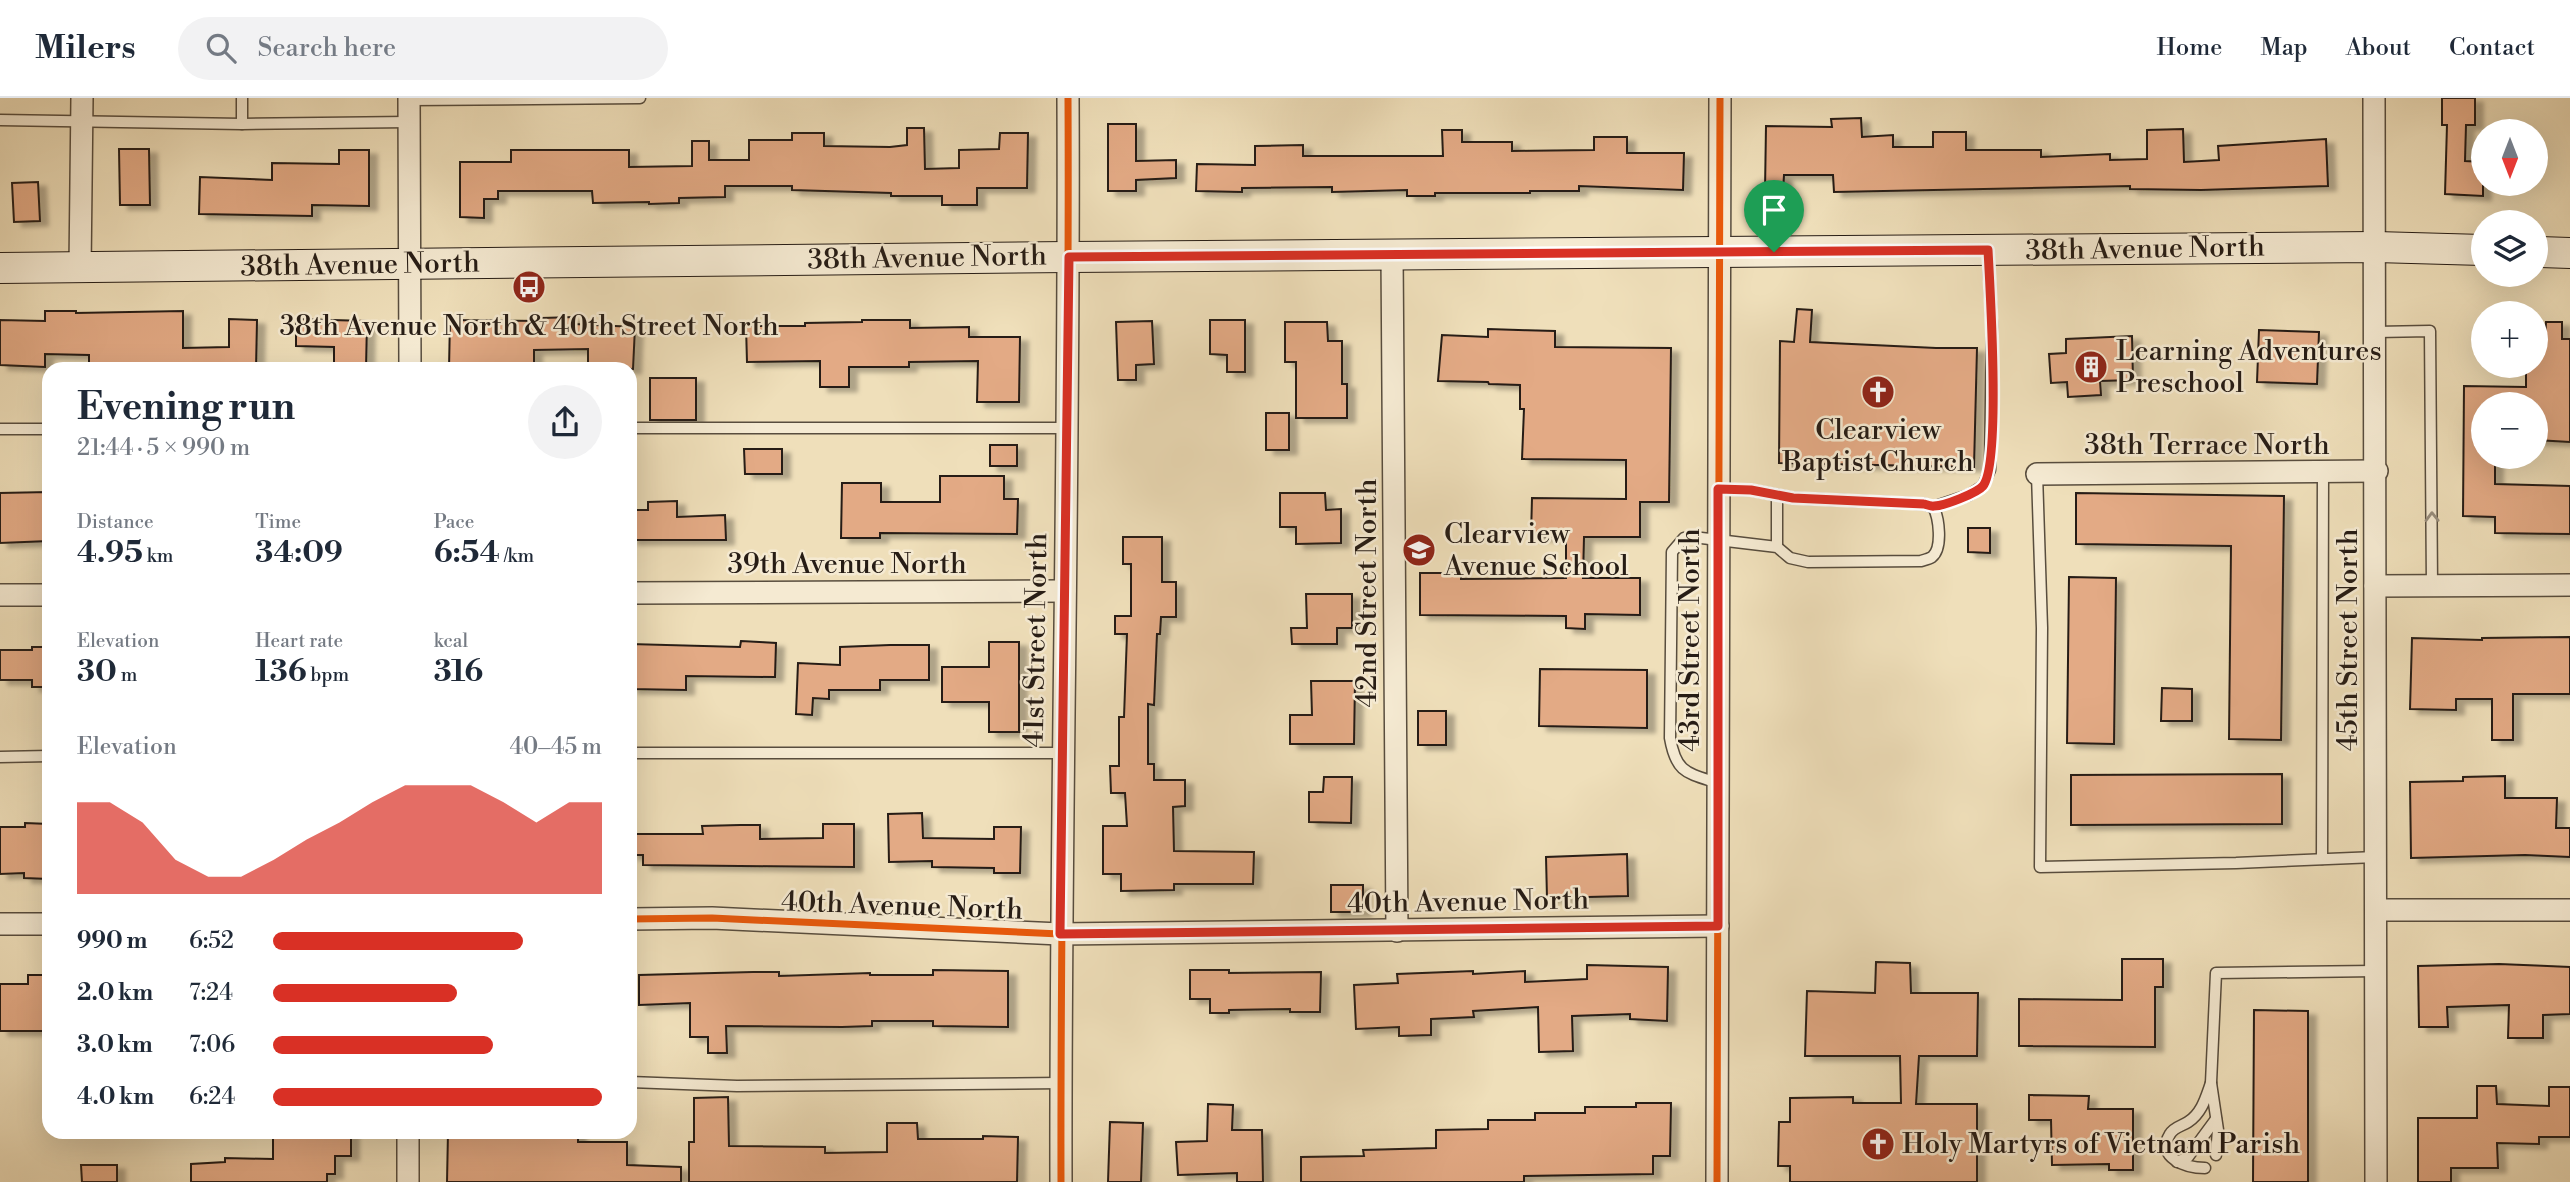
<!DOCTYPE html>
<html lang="en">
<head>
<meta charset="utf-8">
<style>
	body { margin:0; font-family:"Libre Bodoni",serif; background:#f2f2f3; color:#1f2937; height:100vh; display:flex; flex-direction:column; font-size:26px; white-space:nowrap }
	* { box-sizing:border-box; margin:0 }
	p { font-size:23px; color:#747a83 }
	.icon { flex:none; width:38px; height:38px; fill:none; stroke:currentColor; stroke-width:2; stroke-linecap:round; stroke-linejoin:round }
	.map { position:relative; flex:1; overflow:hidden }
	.panel { position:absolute; left:42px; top:264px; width:595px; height:777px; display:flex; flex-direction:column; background:#fff; border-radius:21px; box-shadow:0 7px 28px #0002 }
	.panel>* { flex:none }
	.needle { width:46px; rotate:180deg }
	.fabs { position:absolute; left:2471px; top:21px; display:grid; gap:14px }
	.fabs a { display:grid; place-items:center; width:77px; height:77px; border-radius:50%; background:#fff; box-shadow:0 7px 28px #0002; font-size:35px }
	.pin { position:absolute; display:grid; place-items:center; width:60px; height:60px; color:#fff; margin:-72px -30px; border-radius:50% 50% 50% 0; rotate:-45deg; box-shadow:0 0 7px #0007 }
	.pin .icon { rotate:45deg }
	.round { display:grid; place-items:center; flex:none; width:74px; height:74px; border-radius:37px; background:#f2f2f3 }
	.headline { display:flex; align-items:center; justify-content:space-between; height:119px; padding:0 35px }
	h1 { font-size:38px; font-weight:700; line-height:52px }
	.figures { display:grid; grid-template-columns:repeat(3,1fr); gap:10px; height:119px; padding:7px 35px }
	.figures div { display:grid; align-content:center }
	.figures b { font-size:30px; font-weight:700 }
	.figures small { font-size:19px; font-weight:400 }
	.figures p { font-size:19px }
	.chart { height:196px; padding:14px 35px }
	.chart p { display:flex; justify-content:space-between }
	.chart svg { width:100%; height:126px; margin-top:7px; fill:#d93025; opacity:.7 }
	ul { padding:0 35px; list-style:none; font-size:23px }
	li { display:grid; grid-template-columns:112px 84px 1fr; align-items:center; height:52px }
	li i { height:18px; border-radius:9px; background:#d93025 }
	header { display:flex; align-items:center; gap:42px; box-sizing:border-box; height:98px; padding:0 35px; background:#fff; border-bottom:2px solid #e0e1e3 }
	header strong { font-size:33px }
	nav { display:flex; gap:38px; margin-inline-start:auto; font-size:24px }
	.search { width:490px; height:63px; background:#f2f2f3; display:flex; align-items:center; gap:18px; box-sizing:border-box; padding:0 24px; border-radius:38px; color:#747a83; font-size:26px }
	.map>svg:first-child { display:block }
</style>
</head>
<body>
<header>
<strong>Milers</strong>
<div class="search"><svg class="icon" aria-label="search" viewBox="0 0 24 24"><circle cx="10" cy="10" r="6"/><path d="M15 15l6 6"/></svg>Search here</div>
<nav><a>Home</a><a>Map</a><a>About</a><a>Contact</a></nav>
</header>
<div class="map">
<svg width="2570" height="1084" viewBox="0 0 2570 1084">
	<defs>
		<filter id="shadow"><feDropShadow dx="8" dy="4.5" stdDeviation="2" flood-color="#0004"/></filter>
	</defs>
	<rect width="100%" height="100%" fill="#efdfba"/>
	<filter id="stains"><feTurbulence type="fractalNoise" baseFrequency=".00286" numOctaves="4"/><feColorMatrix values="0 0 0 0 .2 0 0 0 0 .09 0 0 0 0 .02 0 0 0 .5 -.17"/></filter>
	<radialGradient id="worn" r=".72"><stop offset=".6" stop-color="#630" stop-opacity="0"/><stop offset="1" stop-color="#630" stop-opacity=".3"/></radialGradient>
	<g fill="#e3aa85" stroke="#261c15" stroke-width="2" filter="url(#shadow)">
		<path d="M2442,0H2475V27H2466L2465,63L2483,64V98L2445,96L2447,27H2442Z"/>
		<path d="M1861,20L1862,39L1893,37V49H1933V34H1966V52H2041V59L2110,56V62L2147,61V32L2183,31L2184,64L2219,62L2218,48L2326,41L2328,88L2201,92L2130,91V88L1834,94L1833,77H1784L1783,93H1765L1766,28L1832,29L1831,21Z"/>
		<path d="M1108,26H1136V63L1176,62V80L1136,82V93H1108Z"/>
		<path d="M907,30H924L925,71L959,70V52L999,51L1000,35H1028L1027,90H977V107H942V98H891V95L792,92V88H725V99L679,100V105L649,106V104L593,105L592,93H498V101H484V120L460,119V64H511V52H629V69L692,68V43H709V62H749V42H792V35H824V48L890,49L907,47Z"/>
		<path d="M1442,32H1462V44H1512V53L1594,52V39H1627V55H1684L1683,92L1579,88V93H1530V95H1435V98H1407V92L1332,94V89L1242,90V94L1196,93L1197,66L1255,67V48L1303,47V58H1443Z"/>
		<path d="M119,51H149L150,107H120Z"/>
		<path d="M339,52H369V108L312,107V118L199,116L200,79L272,82V65L339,66Z"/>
		<path d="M38,84L40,123L14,124L12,85Z"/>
		<path d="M1797,211L1812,212L1810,244L1936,250H1977L1974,369L1779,365L1780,243L1794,244Z"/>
		<path d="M45,213H76V215L183,213V250L229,249V221L257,222L256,271H190V268L105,270V265H89V257L45,256V269L0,267V222L45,223Z"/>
		<path d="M574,219V226L635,229L633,271L588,269V251L534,252V271H449L450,222L542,223V220Z"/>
		<path d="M296,221L367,223L366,271H334V249L296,248Z"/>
		<path d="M862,222H910V230L969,229V239H1020L1019,304H977L978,263L909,264V269H849V289H820V263L747,264L746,228H805V225L862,224Z"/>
		<path d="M1210,222H1245V274H1227V257L1210,256Z"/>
		<path d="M1152,223L1154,266L1136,267V282H1118L1116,224Z"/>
		<path d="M1285,224H1327L1328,243H1342V286H1347V320H1296V264H1285Z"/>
		<path d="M2546,224H2562V241H2570V344L2536,342V306H2483V359H2495V386L2570,388V436L2495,435V419L2463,418L2464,288L2526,289V268H2536V240L2545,241Z"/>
		<path d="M1488,231L1555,233V249L1671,250L1669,404H1640V439H1584L1583,480H1640V517L1585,516V531L1566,530V518L1420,517V475H1461V481L1566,480V439L1531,438L1532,400L1626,401V362L1522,361L1524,311H1520V287L1489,286L1488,284L1438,283L1442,237L1488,239Z"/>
		<path d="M2259,232L2319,234L2317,286L2257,284Z"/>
		<path d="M2132,238L2133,282L2100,283L2101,297L2068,299L2067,284L2051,285L2049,256L2066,255V241Z"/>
		<rect x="650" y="280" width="46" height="42"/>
		<rect x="1266" y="315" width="23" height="37"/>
		<rect x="990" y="347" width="27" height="21"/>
		<path d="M744,351H782V376H745Z"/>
		<path d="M940,378H1004V401H1018L1017,436L880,435V440H841L842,385H881V404H940Z"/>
		<path d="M49,394V443L0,445V395Z"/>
		<path d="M1280,395H1325L1326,412L1341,411V445L1296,446V429H1280Z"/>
		<path d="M2076,395L2284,398L2281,642L2229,641L2231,448L2076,446Z"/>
		<path d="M677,403V419L725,417L726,442H630V412H648V404Z"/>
		<path d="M1968,430H1990V455L1968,454Z"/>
		<path d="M1123,439H1162V484H1176V519H1161L1160,536H1157L1154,607L1148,606V666H1154V682H1185V708L1173,709L1174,753L1254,754L1253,786H1174V792L1121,793V776H1103V728H1127L1125,695H1111L1110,668H1119V619H1124L1127,536H1115V518H1131V466H1123Z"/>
		<path d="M2069,479L2116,480L2114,646L2067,645Z"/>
		<path d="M1306,496H1352V530H1337V546H1292L1291,530H1307Z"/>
		<path d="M2570,539V596H2513V642H2492V601H2456V612L2410,611L2412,540L2482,542V540Z"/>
		<path d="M741,543L776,545L775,579L686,578V592L630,591V546L740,549Z"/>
		<path d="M989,544H1019V634H989V604H942V569H989Z"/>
		<path d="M890,547H929V582H880V592H829V601L813,600L812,617L796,616L798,565L840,567V549Z"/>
		<path d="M32,549H49V589H32V582H0V552H32Z"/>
		<path d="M1540,571L1647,572V630L1539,628Z"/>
		<path d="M1311,583H1355L1354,646H1290V617H1312Z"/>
		<path d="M2162,590L2192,591V623H2161Z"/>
		<rect x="1418" y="613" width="28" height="34"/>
		<path d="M2282,676V726L2071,727V677Z"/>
		<path d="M2505,678V700H2557L2556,730H2570V759L2525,757L2411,760L2410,684L2463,683V679Z"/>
		<path d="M1324,679H1352L1351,725L1309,724V694H1323Z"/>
		<path d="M922,715L923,740L994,741V729H1021L1020,775H994V770L932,769V763L889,764L888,716Z"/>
		<path d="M25,725L49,726V781L24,780V775L0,776V729H25Z"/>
		<path d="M823,726H854V769L643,767V757H630V736H703L702,728L740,727H760V741L823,740Z"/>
		<path d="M1627,756L1628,798L1547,800L1546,759Z"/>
		<rect x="1331" y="787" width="32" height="27"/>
		<path d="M2122,861H2163V889H2155V949L2019,948V901L2122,902Z"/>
		<path d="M1876,864L1910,865L1911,895H1978L1977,958H1919L1916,1006H1977V1084H1790V1068H1778L1779,1024H1790V1000L1853,999V1005H1901L1900,958H1805L1807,893L1875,895Z"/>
		<path d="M2499,866L2570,869V916L2543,917V940H2508L2509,907L2447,909L2448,929H2419L2418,868Z"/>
		<path d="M1587,867L1668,869L1667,923L1630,921V916L1572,918L1573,953L1539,954L1538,909L1473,913L1474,919L1431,921V937L1399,938V929L1356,931L1354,887L1398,885L1397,876L1473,873V876L1525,873V884L1587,881Z"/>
		<path d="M933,872L1008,873V929L933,928V923H872V928L842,929L726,928L727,955H708V939H690V905L639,907V877L753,874H779V878L870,875V877H933Z"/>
		<path d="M1190,872H1229V875L1321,874L1320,914H1290V911L1229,912V915H1210V901H1190Z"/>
		<path d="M28,877H49V933H0V886H28Z"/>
		<path d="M2254,912L2308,913V1084H2253Z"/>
		<path d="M2477,988H2496L2497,1006L2549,1008V989H2570V1039H2539V1046L2497,1045L2498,1070H2451V1084H2418V1020H2477Z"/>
		<path d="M2029,997L2089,998L2088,1011H2133V1072H2109V1066L2052,1067L2051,1022H2029Z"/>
		<path d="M728,999L729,1048L825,1049V1055L887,1054V1025H917L918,1041H983V1038L1018,1039L1017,1084H689V1044H694V1000Z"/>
		<path d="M1636,1005H1671L1670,1058H1653V1076L1524,1078V1084H1301V1059L1364,1058L1363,1052L1436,1050V1032L1488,1031V1022H1535V1015H1585V1009H1636Z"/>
		<path d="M1208,1006L1233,1007L1232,1032H1262L1263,1084H1237V1075L1178,1077L1176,1044L1207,1043Z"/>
		<path d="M1110,1024L1143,1025L1141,1084H1108Z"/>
		<path d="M273,1034H351V1058H335V1076H327V1084H191V1066L225,1064V1060L273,1061Z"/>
		<path d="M448,1034H578V1044H627V1067L681,1069V1084H447Z"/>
		<path d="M81,1067H117V1084H82Z"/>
	</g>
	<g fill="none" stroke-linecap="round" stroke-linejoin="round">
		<defs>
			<g id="lane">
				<path d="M242,0V26"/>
				<path d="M409,2L640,0"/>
				<path d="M0,22L242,26L409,24"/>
				<path d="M2376,234L2430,233L2432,488"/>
				<path d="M630,330H1067"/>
				<path d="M0,331H49"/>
				<path d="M2037,376L2042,530L2040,769L2236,765L2376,759"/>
				<path d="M1718,391L1751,392L1793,400L1924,406L1933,409C1939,419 1943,450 1932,459C1929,461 1924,462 1921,463L1808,464L1790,460L1777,449L1693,439L1684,440L1672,454L1670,640C1676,675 1687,675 1718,685"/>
				<path d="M1933,409L1969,397L1983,388L1990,372L1992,229L1988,156"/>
				<path d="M1777,449V397"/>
				<path d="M630,655H1063"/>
				<path d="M0,659L49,658"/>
				<path d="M2322,761L2323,374"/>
				<path d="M630,984L737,988L1061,985"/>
				<path d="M2211,985L2216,875L2376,873"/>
				<path d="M2177,1064L2188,1059L2216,1021"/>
				<path d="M2205,1070C2187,1070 2155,1060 2170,1036C2174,1029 2182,1028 2188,1024C2202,1015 2206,999 2211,985L2218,1032L2216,1057"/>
			</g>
			<g id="street">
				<path d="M409,0L410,271"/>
				<path d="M2374,0L2376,1084"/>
				<path d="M1392,156L1397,833"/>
				<path d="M80,171L82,0"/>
				<path d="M2037,376L2377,373"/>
				<path d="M2375,488L2570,487"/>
				<path d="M630,495L1065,493"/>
				<path d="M0,497H49"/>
				<path d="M2376,812H2570"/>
				<path d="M630,821L712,820L1060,836L1718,828"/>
				<path d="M0,826H49"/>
				<path d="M408,1084V1034"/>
				<path d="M1061,1084C1060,723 1070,361 1068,0"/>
				<path d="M1717,1084L1720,0"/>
			</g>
			<g id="secondary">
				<path d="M2536,154L2570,155"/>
				<path d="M0,170L1069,159L2376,149L2483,152"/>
			</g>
		</defs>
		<use href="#lane" stroke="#584d3e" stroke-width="13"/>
		<use href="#street" stroke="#584d3e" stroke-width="24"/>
		<use href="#secondary" stroke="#261c15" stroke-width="32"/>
		<use href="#lane" stroke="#f5ead2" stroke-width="10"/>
		<use href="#street" stroke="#f5ead2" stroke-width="21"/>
		<use href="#secondary" stroke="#f5ead2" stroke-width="30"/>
		<defs>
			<g id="cycleway">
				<path d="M630,821L712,820L1060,836L1718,828"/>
				<path d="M1061,1084C1060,723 1070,361 1068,0"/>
				<path d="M1717,1084L1720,0"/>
			</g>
		</defs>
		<use href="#cycleway" stroke="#f5ead2" stroke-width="11"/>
		<use href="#cycleway" stroke="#e8590c" stroke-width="7"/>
	</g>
	<defs><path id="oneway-chevron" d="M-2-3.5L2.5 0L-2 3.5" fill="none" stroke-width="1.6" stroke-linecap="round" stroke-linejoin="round" transform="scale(1.75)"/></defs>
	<use stroke="#988d7d" href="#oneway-chevron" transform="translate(2432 419) rotate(-91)"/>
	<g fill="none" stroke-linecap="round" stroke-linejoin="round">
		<defs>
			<path id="route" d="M1988,152C1990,190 2001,365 1983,388C1977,395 1944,408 1934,408C1933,409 1925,406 1924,406L1793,400L1751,392L1718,391V828L1060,836L1069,159Z"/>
		</defs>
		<use href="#route" stroke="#fff" stroke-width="14"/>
		<use href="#route" stroke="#d93025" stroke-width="9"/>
	</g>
	<defs>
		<symbol id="bus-disc" viewBox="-11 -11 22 22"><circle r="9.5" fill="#8f2418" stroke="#f5ead2"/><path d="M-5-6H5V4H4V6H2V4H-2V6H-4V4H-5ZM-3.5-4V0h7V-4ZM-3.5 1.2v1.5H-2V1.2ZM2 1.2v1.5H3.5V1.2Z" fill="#fff"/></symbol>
		<symbol id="building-disc" viewBox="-11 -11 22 22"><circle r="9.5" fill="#8f2418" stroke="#f5ead2"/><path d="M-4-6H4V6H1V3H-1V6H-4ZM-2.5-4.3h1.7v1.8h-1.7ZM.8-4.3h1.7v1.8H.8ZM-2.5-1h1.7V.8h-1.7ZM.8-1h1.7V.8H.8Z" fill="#fff"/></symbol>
		<symbol id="church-disc" viewBox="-11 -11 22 22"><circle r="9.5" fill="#8f2418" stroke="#f5ead2"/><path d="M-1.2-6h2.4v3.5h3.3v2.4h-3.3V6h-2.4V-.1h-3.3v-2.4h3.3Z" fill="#fff"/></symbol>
		<symbol id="school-disc" viewBox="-11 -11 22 22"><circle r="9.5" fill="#8f2418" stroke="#f5ead2"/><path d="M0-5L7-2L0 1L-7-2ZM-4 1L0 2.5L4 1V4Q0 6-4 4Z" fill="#fff"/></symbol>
	</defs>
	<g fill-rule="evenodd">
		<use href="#bus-disc" x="510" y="170" width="38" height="38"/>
		<use href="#building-disc" x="2072" y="250" width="38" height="38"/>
		<use href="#church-disc" x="1859" y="275" width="38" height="38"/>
		<use href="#school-disc" x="1400" y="433" width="38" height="38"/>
		<use href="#church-disc" x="1859" y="1027" width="38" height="38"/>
	</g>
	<g text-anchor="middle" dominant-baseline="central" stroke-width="5" stroke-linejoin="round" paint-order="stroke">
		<g font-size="28" fill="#261c15" stroke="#f5ead2">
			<text transform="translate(2145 151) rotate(-1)">38th Avenue North</text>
			<text transform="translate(927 160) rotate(-1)">38th Avenue North</text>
			<text transform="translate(360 167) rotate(-1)">38th Avenue North</text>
			<text x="2207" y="347">38th Terrace North</text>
			<text x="847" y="466">39th Avenue North</text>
			<text transform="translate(1367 495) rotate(-90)">42nd Street North</text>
			<text transform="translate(1036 542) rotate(-89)">41st Street North</text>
			<text transform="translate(1690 542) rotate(-90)">43rd Street North</text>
			<text transform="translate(2348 542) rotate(-90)">45th Street North</text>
			<text transform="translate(1468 804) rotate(-1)">40th Avenue North</text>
			<text transform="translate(902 808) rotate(2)">40th Avenue North</text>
		</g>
		<g font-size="28" fill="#261c15" stroke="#f5ead2" text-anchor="start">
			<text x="529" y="228" text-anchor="middle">38th Avenue North &amp; 40th Street North</text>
			<text x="2116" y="253">Learning Adventures<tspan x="2116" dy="32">Preschool</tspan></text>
			<text x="1878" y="332" text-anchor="middle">Clearview<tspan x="1878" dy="32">Baptist Church</tspan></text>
			<text x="1444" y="436">Clearview<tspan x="1444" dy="32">Avenue School</tspan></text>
			<text x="1902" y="1046">Holy Martyrs of Vietnam Parish</text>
		</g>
	</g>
	<rect width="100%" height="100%" filter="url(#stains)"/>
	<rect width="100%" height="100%" fill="url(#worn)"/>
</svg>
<div class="fabs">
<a><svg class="needle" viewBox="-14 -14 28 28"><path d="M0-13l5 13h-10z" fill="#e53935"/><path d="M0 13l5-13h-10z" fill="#747a83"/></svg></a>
<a><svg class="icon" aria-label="layers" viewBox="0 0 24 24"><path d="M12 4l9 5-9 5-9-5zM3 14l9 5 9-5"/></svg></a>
<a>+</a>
<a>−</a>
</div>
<div class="pin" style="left:1774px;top:154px;background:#1e9e55"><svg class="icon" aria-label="arrive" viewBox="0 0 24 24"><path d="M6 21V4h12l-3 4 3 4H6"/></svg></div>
<section class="panel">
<div class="headline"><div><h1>Evening run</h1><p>21:44 · 5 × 990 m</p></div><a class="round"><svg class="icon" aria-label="share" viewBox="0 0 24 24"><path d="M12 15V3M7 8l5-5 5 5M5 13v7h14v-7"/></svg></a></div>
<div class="figures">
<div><p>Distance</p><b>4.95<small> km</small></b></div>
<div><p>Time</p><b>34:09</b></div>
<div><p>Pace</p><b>6:54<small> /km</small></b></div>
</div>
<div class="figures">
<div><p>Elevation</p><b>30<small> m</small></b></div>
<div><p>Heart rate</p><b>136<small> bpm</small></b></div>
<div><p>kcal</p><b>316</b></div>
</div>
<div class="chart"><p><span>Elevation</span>40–45 m</p>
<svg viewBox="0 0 160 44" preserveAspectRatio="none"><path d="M0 44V12L10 12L20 19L30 32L40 38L50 38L60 32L70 25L80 19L90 12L100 6L110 6L120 6L130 12L140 19L150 12L160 12V44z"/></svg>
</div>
<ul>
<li><b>990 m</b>6:52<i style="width:76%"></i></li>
<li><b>2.0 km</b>7:24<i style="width:56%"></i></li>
<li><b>3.0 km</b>7:06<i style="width:67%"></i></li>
<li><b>4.0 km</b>6:24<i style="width:100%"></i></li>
</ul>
</section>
</div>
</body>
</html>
